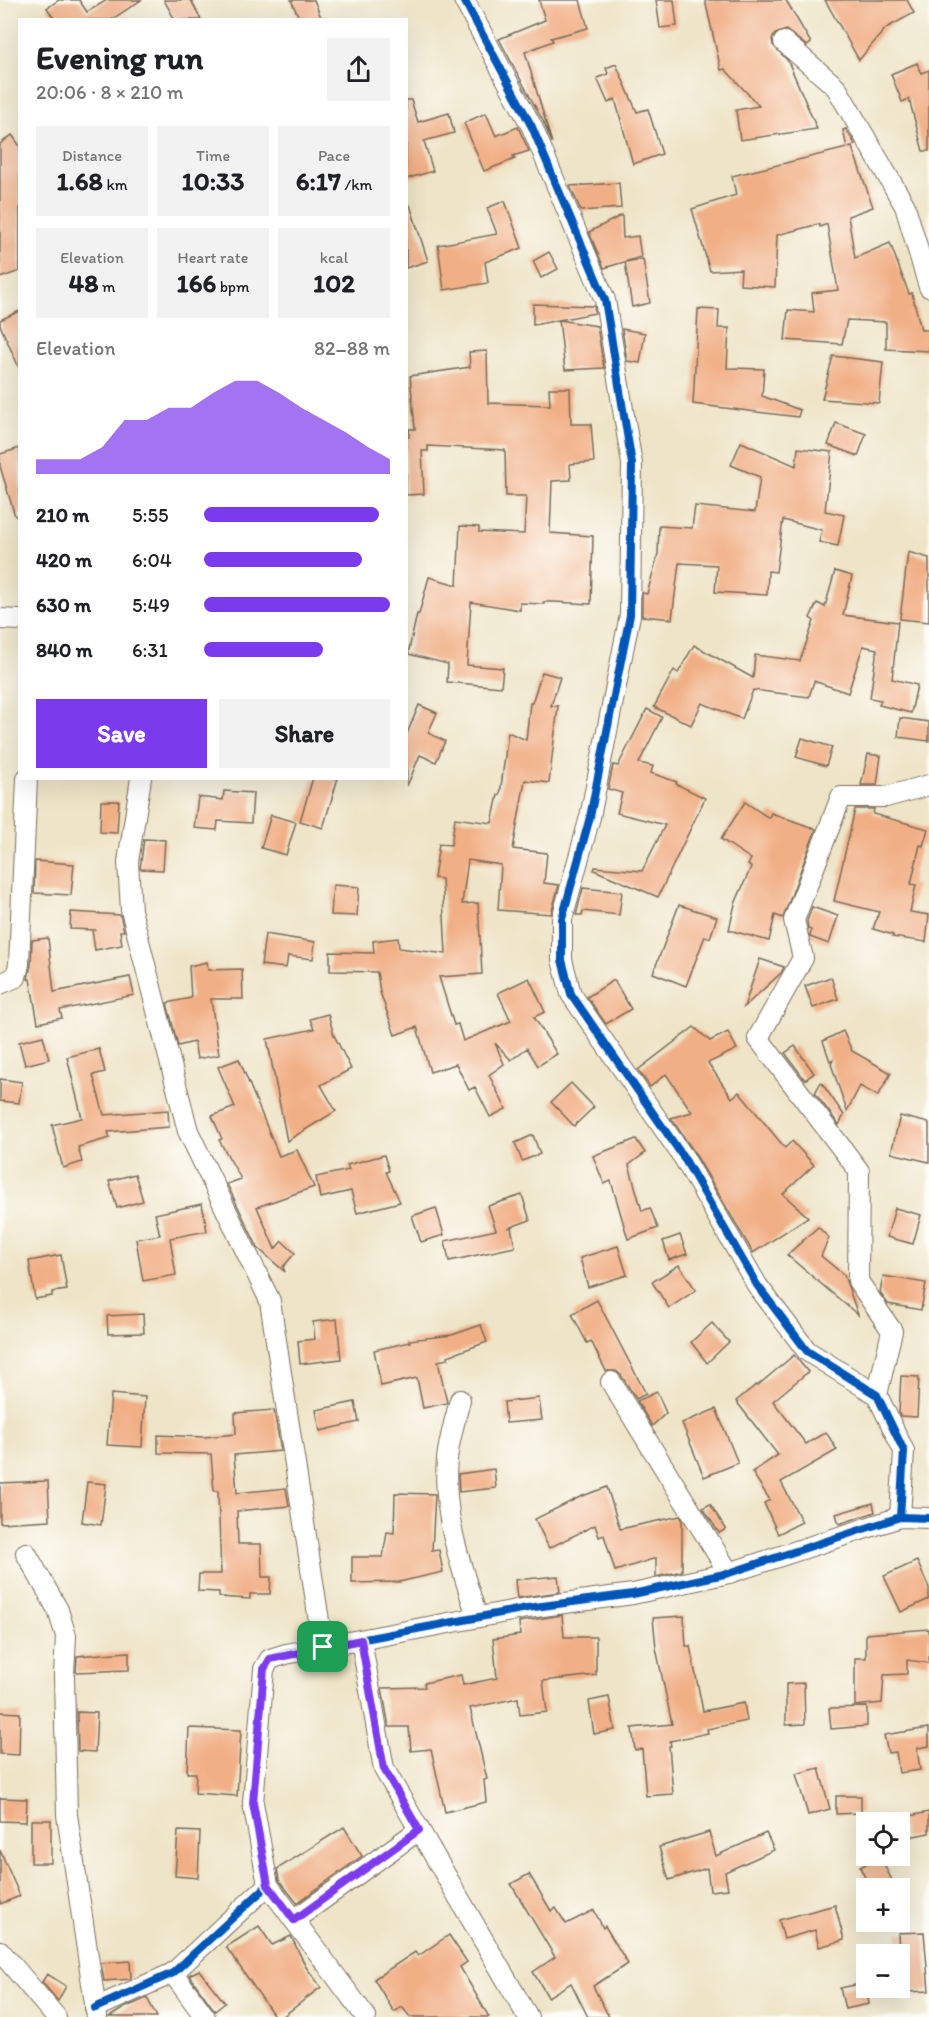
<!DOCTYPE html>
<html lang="en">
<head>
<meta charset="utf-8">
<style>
	body { margin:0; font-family:Itim,sans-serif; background:#f2f2f2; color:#202124; height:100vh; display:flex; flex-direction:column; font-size:22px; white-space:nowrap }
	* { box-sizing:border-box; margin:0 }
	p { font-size:20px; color:#757577 }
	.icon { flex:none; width:33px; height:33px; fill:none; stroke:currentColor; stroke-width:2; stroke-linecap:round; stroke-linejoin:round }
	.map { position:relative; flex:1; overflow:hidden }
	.drawer { position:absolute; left:18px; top:18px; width:390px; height:762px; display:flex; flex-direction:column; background:#fff; border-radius:0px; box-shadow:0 6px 24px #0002 }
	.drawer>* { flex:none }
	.controls { position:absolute; left:856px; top:1812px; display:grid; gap:12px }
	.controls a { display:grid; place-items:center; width:54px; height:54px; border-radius:0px; background:#fff; box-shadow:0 6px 24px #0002; font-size:30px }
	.pin { position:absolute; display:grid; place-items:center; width:51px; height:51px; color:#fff; margin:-26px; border-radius:12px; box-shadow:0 3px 9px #0006 }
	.round { display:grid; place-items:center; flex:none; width:63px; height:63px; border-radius:0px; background:#f2f2f2 }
	.head { display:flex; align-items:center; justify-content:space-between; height:102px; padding:0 18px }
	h1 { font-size:33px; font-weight:800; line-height:45px }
	.metrics { display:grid; grid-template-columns:repeat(3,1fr); gap:9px; height:102px; padding:6px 18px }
	.metrics div { display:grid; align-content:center; border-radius:0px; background:#f2f2f2; text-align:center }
	.metrics b { font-size:26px; font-weight:800 }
	.metrics small { font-size:16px; font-weight:400 }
	.metrics p { font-size:16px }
	.chart { height:168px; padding:12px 18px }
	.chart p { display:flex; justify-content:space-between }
	.chart svg { width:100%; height:108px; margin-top:6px; fill:#7c3aed; opacity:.7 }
	.button { display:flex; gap:12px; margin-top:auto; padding:12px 18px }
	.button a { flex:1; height:69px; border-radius:0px; background:#7c3aed; color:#fff; font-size:24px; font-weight:800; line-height:69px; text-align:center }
	.button a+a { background:#f2f2f2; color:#202124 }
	ul { padding:0 18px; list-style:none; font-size:20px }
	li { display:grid; grid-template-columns:96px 72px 1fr; align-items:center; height:45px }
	li i { height:15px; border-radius:8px; background:#7c3aed }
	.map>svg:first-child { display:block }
</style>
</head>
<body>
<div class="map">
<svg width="929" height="2017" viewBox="0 0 929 2017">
	<rect width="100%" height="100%" fill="#fdfcf7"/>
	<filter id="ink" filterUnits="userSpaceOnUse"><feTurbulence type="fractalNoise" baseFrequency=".0167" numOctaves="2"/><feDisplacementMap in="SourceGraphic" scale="12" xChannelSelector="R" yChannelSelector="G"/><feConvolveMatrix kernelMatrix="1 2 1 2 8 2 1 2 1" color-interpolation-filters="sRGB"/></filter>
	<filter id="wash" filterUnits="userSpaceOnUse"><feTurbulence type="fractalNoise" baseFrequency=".008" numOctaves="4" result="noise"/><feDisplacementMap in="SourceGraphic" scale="24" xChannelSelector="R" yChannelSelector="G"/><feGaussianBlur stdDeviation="1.35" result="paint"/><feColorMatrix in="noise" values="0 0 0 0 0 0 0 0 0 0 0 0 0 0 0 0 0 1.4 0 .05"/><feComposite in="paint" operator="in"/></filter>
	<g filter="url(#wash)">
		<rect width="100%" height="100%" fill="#eee4c7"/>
		<g id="blocks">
			<g fill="#f1af85">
				<path d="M59,0H79L87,12L107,0H141L111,20H55L47,8Z"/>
				<path d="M164,0H191L201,20H175Z"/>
				<path d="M291,0H314L322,20H300Z"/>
				<path d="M539,0H580L588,28L551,38L553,41L525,52L552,143L543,121L499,39L545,20Z"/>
				<path d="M656,0H674L677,26L660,28Z"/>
				<path d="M705,0H786L811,43L807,46L786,30L775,34L772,39L773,45L788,61L817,129L740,140L736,110L759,106L725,69L721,70Z"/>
				<path d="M825,0H907L914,13L886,28L859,60Z"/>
				<path d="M917,63L921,73L929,70V151H923L909,99L902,102L891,74Z"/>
				<path d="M616,64L637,112L648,109L662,154L633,164L615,99L608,103L597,78L608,74L606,68Z"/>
				<path d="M406,100H411L418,122L449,113L454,133L424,141L433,171L406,179Z"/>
				<path d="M486,113L496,136L518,127L529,151L513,156L515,159L484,171L464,123Z"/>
				<path d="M846,129L855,144L849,148L852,147L873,207L848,216L855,258L890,243L909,294L912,293L921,330H929V351L886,349V322L847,320L842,344L785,340L788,310L814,312L812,293L838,290L827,224L820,227L819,224L777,235L775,287L740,285L741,269L710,271L692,209L736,195L732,176L847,148L843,130Z"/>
				<path d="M12,135L20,146V271L0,278V144Z"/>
				<path d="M619,183L621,208L581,211L570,186Z"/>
				<path d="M505,201L522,248L485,262L488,283L444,290L438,245L497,234L487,208Z"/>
				<path d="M410,205L428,261L406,268V206Z"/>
				<path d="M622,215L623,238L638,236L641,257L604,268L589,232Z"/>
				<path d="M549,252L558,269L541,278L533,261Z"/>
				<path d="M643,259L650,303L632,307L625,262Z"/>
				<path d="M533,304L594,306L595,313L533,325Z"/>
				<path d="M698,309L719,310L718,328H729L727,368L764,369L762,396L800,410L798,417L693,404Z"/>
				<path d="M20,311V370L0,325V320Z"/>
				<path d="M559,320L597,326L604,368L565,370Z"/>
				<path d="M622,329L645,333L640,363L627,361Z"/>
				<path d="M487,351L488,403L550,405L549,388H570L571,424H591L594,462L570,464L571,480L552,481L550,533L593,536L591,604L554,602H544V604L520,603V610L471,602L467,665L503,668L501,687L447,682L448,664L408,654L417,614H419L429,577L457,585L460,526L479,527V532L524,534L526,496H506L505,450L428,446V451H422L424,494L406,495V438L409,437V429H415L410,376L470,367L469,352Z"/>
				<path d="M833,356L883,362L879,403L822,399Z"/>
				<path d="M836,423L866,434L858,456L828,445Z"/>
				<path d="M741,442L796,466L798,448L832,452L825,511L844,515L838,546L819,542L822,530L783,520L776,572L768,571L767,595L715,592L717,565L679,563L672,619L642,616V593L647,594L658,554L659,526L692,528L695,506L755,512L760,477L731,465Z"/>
				<path d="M20,448V515L15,516L0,466V454Z"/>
				<path d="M908,552L929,558V622L900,619Z"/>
				<path d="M835,571L852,576L843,615L898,622L892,679L917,685L911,713L879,705L881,700L870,698L877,649L863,646L848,693L814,681L809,697L753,690L742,719L702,703L691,725L654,707L674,670L678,673L694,645L753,678L755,655L800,661L814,621L810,618L817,603L825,607Z"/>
				<path d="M542,672L560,677L551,706H558L549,783L525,780L513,849L547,853L544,883L559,885L551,914L498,910L501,865L468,860L462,904L478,903L482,974L439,977L454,1025L458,1024L463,1041L511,1021L498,993L529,978L545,1012L534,1017L557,1054L538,1066L527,1048L511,1060L495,1043L504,1064L489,1075L506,1109L490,1117L475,1087L469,1090L456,1064L430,1072L417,1027L395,1035L380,992L377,972L330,971V952L374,953L373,941L398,938L399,948L446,954L442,879L434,878L439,844L451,845L455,818L492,823L498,795H500L508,732L526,740L530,703H532Z"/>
				<path d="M419,705L437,713L428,733L445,741L436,762L420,755L407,786L406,736Z"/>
				<path d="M647,709L662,717L639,763L653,766L651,773L677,782L676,784L705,798L658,897L594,870L595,867L642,871L665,825L617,813L622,793L608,789L613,765L618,766Z"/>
				<path d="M900,718L929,722V741L898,737Z"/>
				<path d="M802,738L832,747L826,766L796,757Z"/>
				<path d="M868,754L881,756L877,785H861Z"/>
				<path d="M313,778H338L323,828L300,821Z"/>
				<path d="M224,791L253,793L251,823L218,821L217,830L194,828L198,797L223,800Z"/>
				<path d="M101,801H119L117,833L100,832Z"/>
				<path d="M745,802L769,818L771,813L816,829L783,918L775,915L769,941L729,930L735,904L751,867L748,865L751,859L721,839Z"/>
				<path d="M855,809H874L873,814L928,829L923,846L920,845L911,884L916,885L910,912L929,915L926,942L892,937L893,935L873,929L879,912L834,901Z"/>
				<path d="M271,815L296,822L286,855L261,848Z"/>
				<path d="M144,839L165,840L163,870L140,869Z"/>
				<path d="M35,861L74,864L71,895L34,893Z"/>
				<path d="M333,885L359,887L357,916L331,915Z"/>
				<path d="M583,888L622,892L619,915L583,911L582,915H576Z"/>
				<path d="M679,905L717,917L710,938L705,936L686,986L653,973Z"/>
				<path d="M812,907L838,916L829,944L810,937L811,930L808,929L807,921Z"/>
				<path d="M71,912L120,915L124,931H120L122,945L95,950L92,930H96L70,929Z"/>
				<path d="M265,934L315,942L313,959L288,956L286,968L261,965Z"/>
				<path d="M48,938L54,992L130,977L134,995L60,1010L62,1018L38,1023L30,979H28L31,965L32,940Z"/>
				<path d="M760,959L784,967L781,973L744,1007Z"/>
				<path d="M207,962L208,970L242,969L243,999H211L219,1055L197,1059L194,1042L178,1046L167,1003L191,998L189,966Z"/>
				<path d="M831,977L838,999L813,1008L805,986Z"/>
				<path d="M614,980L631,1009L606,1024L587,997Z"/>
				<path d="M328,1014L334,1035L351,1069L321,1085L336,1111L287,1141L267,1039L314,1029L310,1019Z"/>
				<path d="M694,1027L710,1041L728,1032L737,1049L708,1063L732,1098L739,1092L785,1148L792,1141L814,1165L783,1194L808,1217L753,1253L694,1152L671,1118L692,1112L666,1074L650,1087L638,1070Z"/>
				<path d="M843,1031L852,1051L891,1073L878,1096L860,1086L847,1111L831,1064L833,1059L830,1061L823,1041Z"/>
				<path d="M43,1036L49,1059L25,1065L19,1042Z"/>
				<path d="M795,1046L814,1073L805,1080L785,1053Z"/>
				<path d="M99,1049L105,1072L93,1075L104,1115L168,1110L169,1127L108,1132L110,1138L78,1147L82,1162L63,1168L52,1125L82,1118L67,1057Z"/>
				<path d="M239,1059L279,1156L297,1150L314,1187L257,1207L275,1249L282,1241L295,1253L283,1267L285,1272L258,1248L227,1184L241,1179L219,1140L222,1139L212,1116L235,1107L218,1067Z"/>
				<path d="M0,1079L22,1082L19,1103L0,1101Z"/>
				<path d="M821,1082L844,1115L839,1125L815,1093Z"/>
				<path d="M571,1083L594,1107L574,1126L551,1102Z"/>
				<path d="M900,1116L929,1123V1162L891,1153Z"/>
				<path d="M533,1135L540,1154L522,1161L515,1143Z"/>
				<path d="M636,1139L645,1153L629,1165L642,1211L650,1208L658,1228L628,1239L611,1181L604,1184L593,1156Z"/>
				<path d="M384,1155L389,1171L386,1172L400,1202L357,1213L351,1191L320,1198L316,1177L349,1170L347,1165Z"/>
				<path d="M135,1174L143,1201L117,1208L109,1181Z"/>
				<path d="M522,1195L530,1220L508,1228L511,1227L515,1247L449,1261L445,1241L496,1230L488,1206Z"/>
				<path d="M202,1204L207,1231L170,1238L176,1275L143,1281L136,1239L160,1235L155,1214Z"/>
				<path d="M436,1208L444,1235L421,1242L412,1216Z"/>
				<path d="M895,1208L921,1215L913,1244L887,1237Z"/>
				<path d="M818,1227L829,1238L821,1256L844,1275L858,1315L787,1255Z"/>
				<path d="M680,1235L687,1254L669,1260L663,1241Z"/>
				<path d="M618,1246L627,1275L588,1287L580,1258Z"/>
				<path d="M61,1255L67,1290L52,1292V1296L35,1299L29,1261Z"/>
				<path d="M679,1265L696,1290L669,1308L652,1282Z"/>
				<path d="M883,1276L926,1283L921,1310L888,1304L880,1293Z"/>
				<path d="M597,1300L646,1394L636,1399L621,1375L616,1371H606L591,1341L587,1343L572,1314Z"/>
				<path d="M143,1314L144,1333L108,1334L107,1316Z"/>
				<path d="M337,1319L341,1359L300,1364L298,1341L315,1339L313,1322Z"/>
				<path d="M712,1323L729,1342L707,1363L691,1342Z"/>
				<path d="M481,1325L487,1342L448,1356V1359L438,1361L447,1403L423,1408L417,1378L381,1386L374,1350L410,1342L409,1340L452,1335Z"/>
				<path d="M794,1355L808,1372L773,1401L806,1444L826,1432L837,1450L781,1482L802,1522L778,1534L764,1503L770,1500L752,1472L778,1455L736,1401L756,1385L757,1386Z"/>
				<path d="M901,1376L919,1377L917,1417L900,1416L899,1413Z"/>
				<path d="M657,1392L666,1413L652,1426L637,1401Z"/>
				<path d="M111,1394L145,1397L142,1447L107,1445Z"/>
				<path d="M539,1398L542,1420L506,1423L504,1402Z"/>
				<path d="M355,1402L359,1422L320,1431L316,1410Z"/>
				<path d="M716,1409L738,1463L704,1477L682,1423Z"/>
				<path d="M274,1410L281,1451L234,1455L237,1493L286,1488L289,1506L237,1511L238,1544H261L262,1577H271L270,1594H250V1599L219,1597V1592L198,1591L199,1574H221L218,1491H214L211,1454L158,1453V1435L204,1437L236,1434L235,1413Z"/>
				<path d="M494,1469L496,1488L459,1492L458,1474Z"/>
				<path d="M48,1481L50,1520L0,1523V1483Z"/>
				<path d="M87,1482L106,1484L101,1525L82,1522Z"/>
				<path d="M607,1487L620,1529L680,1516L682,1519V1571L656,1577V1558L615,1571L604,1535L599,1537L595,1525L549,1548L535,1519L580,1497Z"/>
				<path d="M395,1493L435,1494L432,1551L439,1550L443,1572L399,1582L352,1583V1557H383L387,1532L394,1533Z"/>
				<path d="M873,1503L875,1512L839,1524L836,1514Z"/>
				<path d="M710,1504L726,1529L719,1533L703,1508Z"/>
				<path d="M917,1561L929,1588V1599L901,1612L884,1576Z"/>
				<path d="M558,1576L560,1592L517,1598L515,1580Z"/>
				<path d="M562,1615L564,1637H596V1675L543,1681L547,1712L520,1715L518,1698L470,1708L487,1779L484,1780L486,1802L445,1812L431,1749L411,1751L409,1727H389L382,1688L425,1687L424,1683L461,1675L463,1685L497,1678L493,1639L520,1635L519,1622Z"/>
				<path d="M684,1616L686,1646H690L703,1711L744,1703L747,1721L707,1729L708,1733L670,1741L671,1746H669L673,1794L646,1796L642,1749L635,1750L632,1728L672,1724L656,1648L653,1618Z"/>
				<path d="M929,1629V1663L907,1660V1674L884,1675L882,1703L855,1706V1658H866V1634Z"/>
				<path d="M129,1652V1670L76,1672L77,1656Z"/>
				<path d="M804,1683L805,1724L786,1725V1684Z"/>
				<path d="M609,1697L615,1730L594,1734L589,1701Z"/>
				<path d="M867,1707V1726L831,1729L829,1708Z"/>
				<path d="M0,1712L20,1713L19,1755L0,1754Z"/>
				<path d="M77,1712L97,1713L95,1752L78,1751Z"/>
				<path d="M189,1728L241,1730L237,1796L195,1793L196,1773H187Z"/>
				<path d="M929,1728V1746L917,1748L920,1770L899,1773L896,1752L888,1753L884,1735Z"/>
				<path d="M819,1768L830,1809L808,1815L796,1774Z"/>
				<path d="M836,1796H861V1813L836,1814Z"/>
				<path d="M0,1798L27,1799L26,1822L0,1821Z"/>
				<path d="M929,1812V1833L904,1838L900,1818Z"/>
				<rect x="31" y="1820" width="20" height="43"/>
				<path d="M344,1827L362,1856L297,1903L279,1880L277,1869Z"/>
				<path d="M178,1831L200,1832L198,1878L175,1876Z"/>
				<path d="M709,1832L716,1856L766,1833L774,1850L725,1872L728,1889L710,1891L707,1868L669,1880L659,1847Z"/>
				<path d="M0,1850L20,1896L0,1904Z"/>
				<path d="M880,1857L896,1888H870L860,1867Z"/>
				<path d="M529,1874L551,1911L556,1908L566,1924L594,1910L603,1928L605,1926L628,1964L593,1986L609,2017H588L571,1983L548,1997L533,1972L555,1957L511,1884Z"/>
				<path d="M835,1905L844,1940L819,1947L815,1930L784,1939L779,1920Z"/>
				<path d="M259,1926L272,1945L291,1936L306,1967L321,1987L282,2017H275L226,1947Z"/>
				<path d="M924,1932L929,1991L906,1992L904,1951L899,1952L898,1933Z"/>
				<path d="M449,1935L467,1962L460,1967L489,2017H410L402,2007L394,2012L374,1979L415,1952L418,1956Z"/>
				<path d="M130,1961L131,1979L104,1981L101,1963Z"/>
				<path d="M199,1970L225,2003L215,2011L189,1975Z"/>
				<path d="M47,1974L66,1986L58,2001L42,1982Z"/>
				<path d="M865,1983L869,2004L845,2009L840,1988Z"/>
				<path d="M147,1998L157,2017H109L124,2008Z"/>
			</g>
		</g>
	</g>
	<g filter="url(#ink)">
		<use href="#blocks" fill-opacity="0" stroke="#7a6b59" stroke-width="1.5"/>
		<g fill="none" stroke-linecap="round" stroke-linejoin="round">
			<defs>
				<g id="minor">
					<path d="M464,0L532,127L605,300L632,464L630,615L590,817L562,919V960L571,994L684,1158L757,1285L807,1351L877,1395L904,1451L900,1517"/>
					<path d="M784,42L836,87L905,206L929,287"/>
					<path d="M0,619L20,620"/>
					<path d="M141,778L128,862L131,910L188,1131L270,1301L323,1647"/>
					<path d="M0,984L16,977L19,964L27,778"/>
					<path d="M611,1382L729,1573"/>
					<path d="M877,1395L892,1331L858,1281L859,1171L758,1038L803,958L794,920L841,797H886L929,785"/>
					<path d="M460,1400C455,1420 449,1440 447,1459C442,1516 461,1564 477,1617"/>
					<path d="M26,1553L58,1610L66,1636L64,1675L67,1815L97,2017"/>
					<path d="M361,1640L384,1769L528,2017"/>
					<path d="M268,1885L366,2017"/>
					<path d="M294,1920L419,1830"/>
					<path d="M0,1951L56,2017"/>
					<path d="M173,1973L205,2017"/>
					<path d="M95,2008L173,1973L268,1885L253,1803L264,1669L270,1659L286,1654L527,1608L633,1594L729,1573L900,1517L929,1518"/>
				</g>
			</defs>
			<use href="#minor" stroke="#7a6b59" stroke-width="22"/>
			<use href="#minor" stroke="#fff" stroke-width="20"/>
			<defs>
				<g id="cycleway">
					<path d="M464,0L532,127L605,300L632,464L630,615L590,817L562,919V960L571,994L684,1158L757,1285L807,1351L877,1395L904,1451L900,1517"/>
					<path d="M95,2008L173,1973L268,1885L253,1803L264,1669L270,1659L286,1654L527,1608L633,1594L729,1573L900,1517L929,1518"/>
				</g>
			</defs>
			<use href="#cycleway" stroke="#fdfcf7" stroke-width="11"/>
			<use href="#cycleway" stroke="#0057b8" stroke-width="8"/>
		</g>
	</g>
	<g fill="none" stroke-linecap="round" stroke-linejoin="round" filter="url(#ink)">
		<defs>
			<path id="route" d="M361,1640L384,1769L419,1830L294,1920L268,1885L253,1803L264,1669L270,1659Z"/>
		</defs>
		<use href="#route" stroke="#fff" stroke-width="12"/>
		<use href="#route" stroke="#7c3aed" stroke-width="8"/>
	</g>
</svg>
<div class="controls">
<a><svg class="icon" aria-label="locate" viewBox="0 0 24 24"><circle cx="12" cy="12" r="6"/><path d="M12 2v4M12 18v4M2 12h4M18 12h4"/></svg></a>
<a>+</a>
<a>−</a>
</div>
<div class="pin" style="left:323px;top:1647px;background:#1e9e55"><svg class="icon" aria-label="arrive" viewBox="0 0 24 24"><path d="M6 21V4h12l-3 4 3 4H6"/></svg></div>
<section class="drawer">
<div class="head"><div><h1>Evening run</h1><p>20:06 · 8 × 210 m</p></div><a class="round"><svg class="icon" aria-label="share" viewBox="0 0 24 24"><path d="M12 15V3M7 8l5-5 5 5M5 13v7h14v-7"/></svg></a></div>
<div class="metrics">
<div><p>Distance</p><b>1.68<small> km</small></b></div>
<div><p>Time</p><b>10:33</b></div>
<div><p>Pace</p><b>6:17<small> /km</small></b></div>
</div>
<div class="metrics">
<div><p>Elevation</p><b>48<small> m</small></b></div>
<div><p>Heart rate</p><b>166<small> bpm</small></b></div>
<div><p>kcal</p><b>102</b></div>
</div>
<div class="chart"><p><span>Elevation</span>82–88 m</p>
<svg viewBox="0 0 160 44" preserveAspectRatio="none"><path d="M0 44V38L10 38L20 38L30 33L40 22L50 22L60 17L70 17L80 11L90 6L100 6L110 11L120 17L130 22L140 27L150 33L160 38V44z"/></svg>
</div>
<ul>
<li><b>210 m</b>5:55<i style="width:94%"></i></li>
<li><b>420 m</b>6:04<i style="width:85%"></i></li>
<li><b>630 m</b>5:49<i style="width:100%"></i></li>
<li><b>840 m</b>6:31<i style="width:64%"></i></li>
</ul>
<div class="button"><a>Save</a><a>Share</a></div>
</section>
</div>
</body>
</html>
